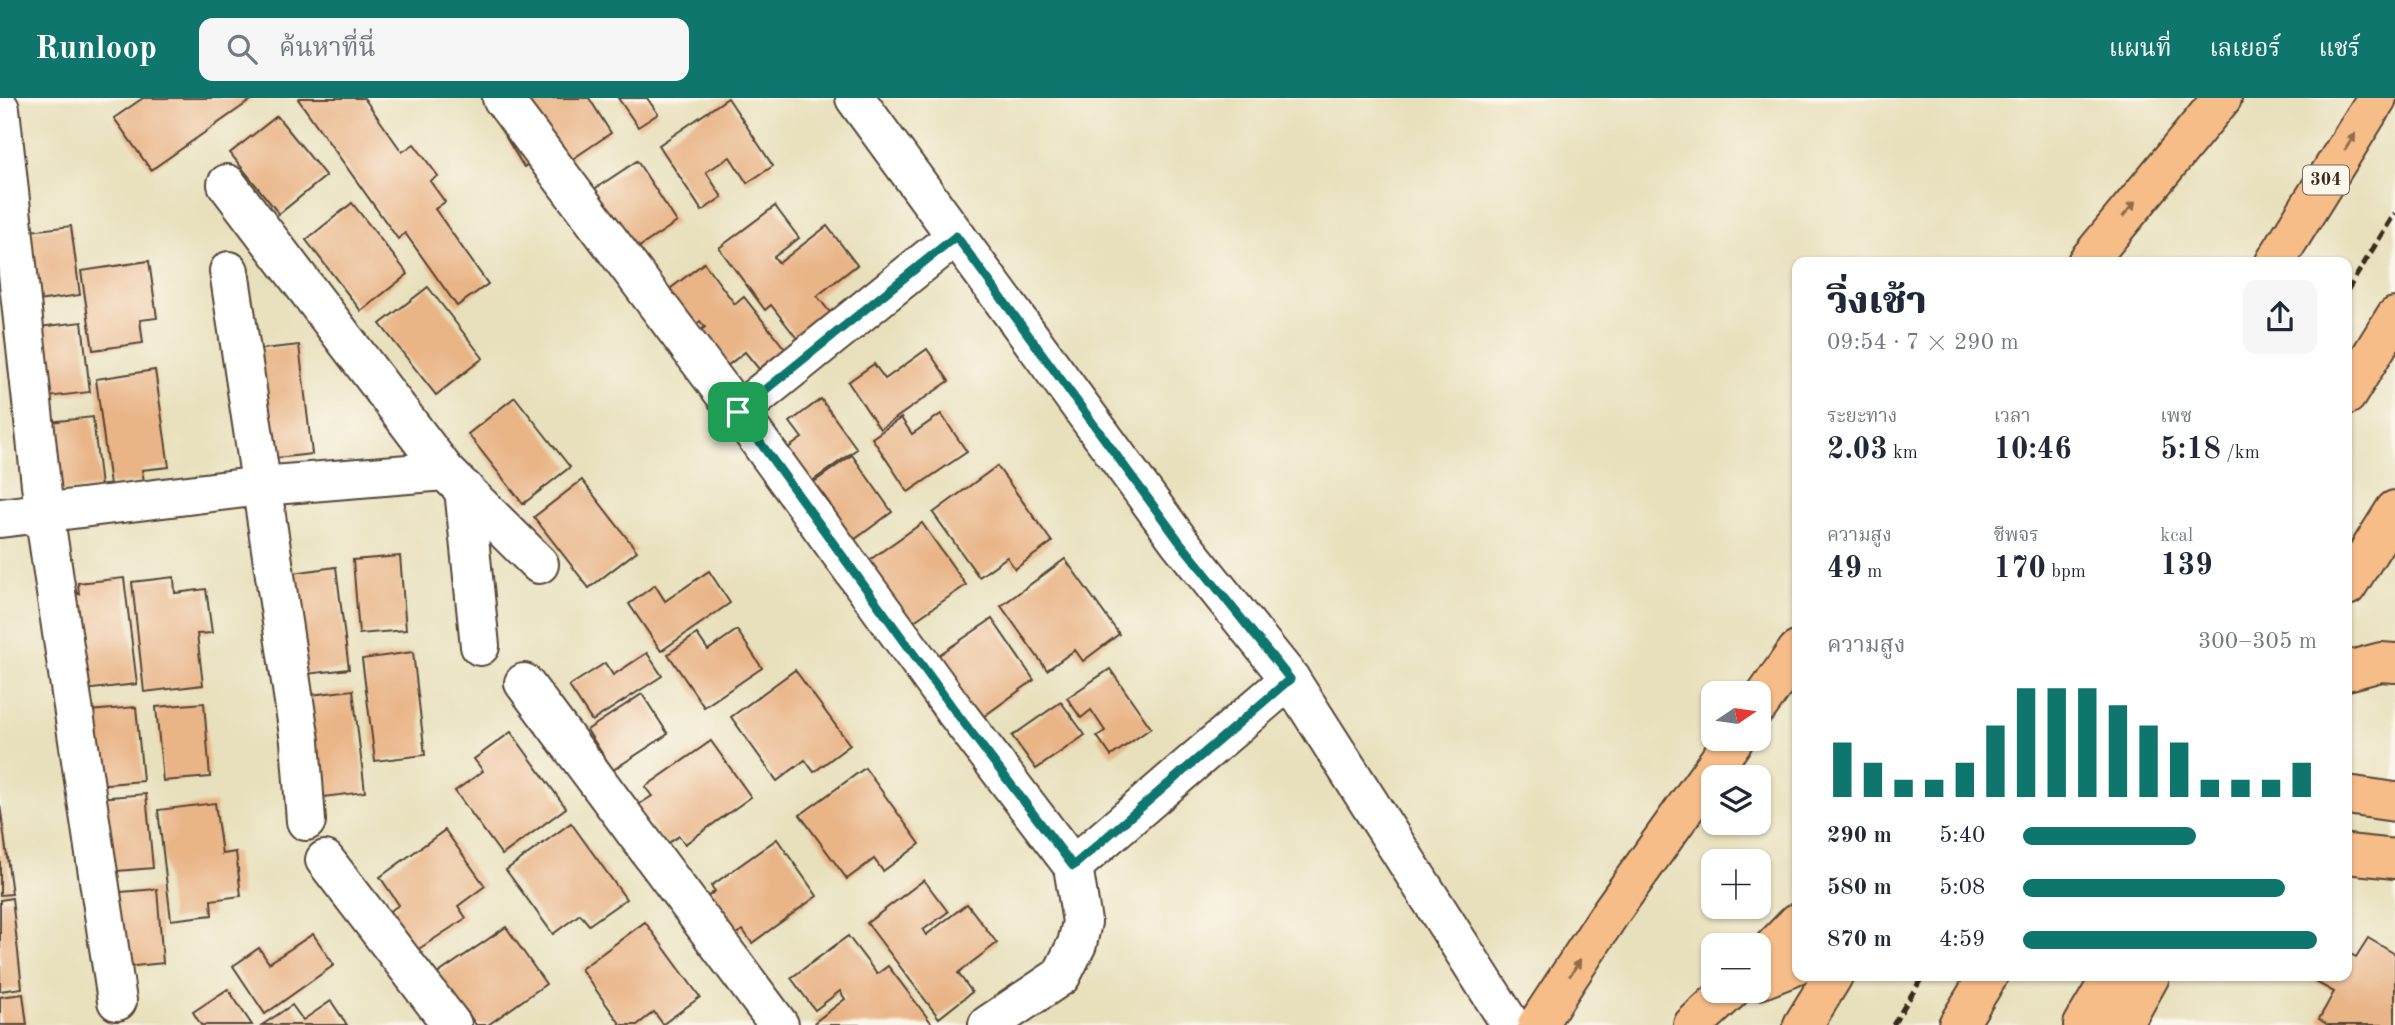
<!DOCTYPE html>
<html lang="th">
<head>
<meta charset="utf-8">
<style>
	body { margin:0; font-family:"Old Standard TT","Noto Serif Thai",serif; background:#f6f6f7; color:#1f2937; height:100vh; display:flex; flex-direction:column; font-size:26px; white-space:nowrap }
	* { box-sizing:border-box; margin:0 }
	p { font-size:23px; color:#747a83 }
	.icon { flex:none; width:38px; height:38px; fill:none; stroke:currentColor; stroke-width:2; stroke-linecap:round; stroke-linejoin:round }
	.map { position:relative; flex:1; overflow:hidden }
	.drawer { position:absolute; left:1792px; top:159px; width:560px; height:724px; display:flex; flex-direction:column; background:#fff; border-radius:14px; box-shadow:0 2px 5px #0004 }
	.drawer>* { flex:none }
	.needle { width:46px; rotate:77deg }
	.buttons { position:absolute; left:1701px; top:583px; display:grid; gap:14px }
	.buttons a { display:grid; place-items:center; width:70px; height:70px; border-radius:14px; background:#fff; box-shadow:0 2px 5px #0004; font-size:35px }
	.pin { position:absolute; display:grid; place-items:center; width:60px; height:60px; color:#fff; margin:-30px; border-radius:14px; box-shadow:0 4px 10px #0006 }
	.round { display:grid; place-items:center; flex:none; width:74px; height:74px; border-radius:14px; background:#f6f6f7 }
	.overview { display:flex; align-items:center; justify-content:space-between; height:119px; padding:0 35px }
	h1 { font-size:38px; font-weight:800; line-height:52px }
	.stats { display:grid; grid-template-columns:repeat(3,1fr); gap:10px; height:119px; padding:7px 35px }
	.stats div { display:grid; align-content:center }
	.stats b { font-size:30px; font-weight:800 }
	.stats small { font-size:19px; font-weight:400 }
	.stats p { font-size:19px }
	.chart { height:196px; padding:14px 35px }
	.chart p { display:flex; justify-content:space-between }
	.chart svg { width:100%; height:126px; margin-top:7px; stroke:#0f766e; stroke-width:6 }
	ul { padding:0 35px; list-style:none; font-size:23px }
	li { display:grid; grid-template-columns:112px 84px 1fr; align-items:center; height:52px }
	li i { height:18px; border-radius:9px; background:#0f766e }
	header { display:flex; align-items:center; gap:42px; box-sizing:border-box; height:98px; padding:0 35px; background:#0f766e; color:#fff }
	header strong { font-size:33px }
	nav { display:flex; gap:38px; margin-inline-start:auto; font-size:24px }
	.search { width:490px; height:63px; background:#f6f6f7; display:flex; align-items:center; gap:18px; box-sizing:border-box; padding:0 24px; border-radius:14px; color:#747a83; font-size:26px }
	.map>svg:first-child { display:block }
</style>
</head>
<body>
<header>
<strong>Runloop</strong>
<div class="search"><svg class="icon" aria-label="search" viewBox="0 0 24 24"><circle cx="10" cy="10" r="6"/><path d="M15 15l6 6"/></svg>ค้นหาที่นี่</div>
<nav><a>แผนที่</a><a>เลเยอร์</a><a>แชร์</a></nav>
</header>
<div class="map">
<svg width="2395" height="927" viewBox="0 0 2395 927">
	<rect width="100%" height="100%" fill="#fbf7ec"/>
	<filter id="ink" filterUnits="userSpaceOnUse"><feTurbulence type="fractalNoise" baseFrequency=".0143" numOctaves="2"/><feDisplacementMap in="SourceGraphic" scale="14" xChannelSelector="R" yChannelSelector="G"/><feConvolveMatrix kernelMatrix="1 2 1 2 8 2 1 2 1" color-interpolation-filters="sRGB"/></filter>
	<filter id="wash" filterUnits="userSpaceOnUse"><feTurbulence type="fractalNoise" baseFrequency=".00686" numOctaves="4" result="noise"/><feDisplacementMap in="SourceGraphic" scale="28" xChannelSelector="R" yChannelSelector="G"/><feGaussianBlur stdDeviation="1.57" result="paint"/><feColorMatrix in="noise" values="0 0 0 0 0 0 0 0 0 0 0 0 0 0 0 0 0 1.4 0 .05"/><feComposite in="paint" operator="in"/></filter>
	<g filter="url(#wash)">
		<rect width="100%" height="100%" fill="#e8e0bc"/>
		<g id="blocks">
			<g fill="#e9b486">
				<path d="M143,0H254L151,72L114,20Z"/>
				<path d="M300,0H364L402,54L414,46L438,78L430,83L445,104L435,111L488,186L457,208L405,135L398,141L298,1Z"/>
				<path d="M531,0H589L611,35L568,64L557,47L524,69L502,33L534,12L527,2Z"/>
				<path d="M618,0H647L658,16L638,29Z"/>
				<path d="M728,0L773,68L747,85L730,59L706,74L722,99L702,113L659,47Z"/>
				<path d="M277,18L326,78L279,116L230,55Z"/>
				<path d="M637,63L677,124L633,153L593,92Z"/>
				<path d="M352,105L408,176L361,213L306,142Z"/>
				<path d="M775,108L799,140L774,159L779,165L827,128L857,167L817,198L832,217L799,243L771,207L765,212L719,150Z"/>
				<path d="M71,128L80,197L30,204L21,134Z"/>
				<path d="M149,163L157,220L140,222L143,245L93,252L81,173Z"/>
				<path d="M704,165L735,206L744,199L785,251L759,271L745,254L718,275L690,241L705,229L700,223L684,235L658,200Z"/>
				<path d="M428,189L483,260L436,297L380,226Z"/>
				<path d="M82,224L90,294L40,300L30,230Z"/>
				<path d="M299,247L312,356L267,361L254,252Z"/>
				<path d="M927,251L949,283L880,331L848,284L874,266L885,281Z"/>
				<path d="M155,272L169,369L142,372L144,383L110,387L96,281Z"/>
				<path d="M515,299L570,369L523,406L468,336Z"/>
				<path d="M821,301L857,351L801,391L777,358L802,340L790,324Z"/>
				<path d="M941,316L967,354L908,394L872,340L901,320L912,336Z"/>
				<path d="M93,319L101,389L50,395L41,325Z"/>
				<path d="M852,357L892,414L843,450L819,415L830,406L814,384Z"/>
				<path d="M997,368L1052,444L1015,471L1007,459L979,479L933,415Z"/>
				<path d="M582,382L637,453L589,490L534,419Z"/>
				<path d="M922,425L966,487L907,528L864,466Z"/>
				<path d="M400,458L406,532L359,536L353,462Z"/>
				<path d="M1065,461L1119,536L1083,563L1075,552L1047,572L1001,508Z"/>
				<path d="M336,469L349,571L298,577L285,476Z"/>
				<path d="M709,473L730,505L661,553L629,506L655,487L665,503Z"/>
				<path d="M174,479L175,495L206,491L212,535L197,536L203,587L144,594L132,484Z"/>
				<path d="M124,480L137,586L74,593L63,497L79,496L78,485Z"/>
				<path d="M992,521L1034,582L976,624L965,608L939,626L912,586L933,561Z"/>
				<path d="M737,532L762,570L704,609L668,556L697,536L708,552Z"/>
				<path d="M413,554L425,657L375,663L362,561Z"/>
				<path d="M647,555L662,578L592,623L569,588L605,565L613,577Z"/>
				<path d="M1110,571L1151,630L1111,658L1097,638L1105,633L1091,612L1081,620L1067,600Z"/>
				<path d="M795,572L850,647L814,674L805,662L777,683L731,619Z"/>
				<path d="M353,592L365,694L315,700L302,598Z"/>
				<path d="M642,596L668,636L613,672L587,632Z"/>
				<path d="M1061,604L1085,637L1036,671L1012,638Z"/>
				<path d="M204,605L210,679L163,683L156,609Z"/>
				<path d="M136,609L143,683L95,687L89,613Z"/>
				<path d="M511,634L566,710L502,757L455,693L483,673L474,661Z"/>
				<path d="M711,643L751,699L685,746L679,738L665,747L638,707L652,698L645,689Z"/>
				<path d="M865,670L920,746L883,773L874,761L847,781L800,717Z"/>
				<path d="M146,696L153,770L105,774L99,700Z"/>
				<path d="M215,705L222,756L236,754L241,798L211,802L212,817L171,822L158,712Z"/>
				<path d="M0,707L12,796L0,797Z"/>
				<path d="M571,725L626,801L589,827L580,816L553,836L506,772Z"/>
				<path d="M445,732L485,788L458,808L466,820L411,856L384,817L399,807L380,779Z"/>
				<path d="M777,741L817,798L752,845L743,832L729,841L703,802L715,793L711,788Z"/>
				<path d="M924,782L948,814L923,832L926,837L967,806L997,845L958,875L972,894L939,920L867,825Z"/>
				<path d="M157,791L163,865L116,870L109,795Z"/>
				<path d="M12,800L22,890L0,893V802Z"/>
				<path d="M645,824L700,899L663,926L654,914L637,927H621L581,871Z"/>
				<path d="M506,829L546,886L488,927H476L467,914L457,921L430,881Z"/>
				<path d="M313,836L334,867L265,916L233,868L259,850L269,865Z"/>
				<path d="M848,838L877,876L888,868L933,927H817L815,924L845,901L840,893L815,912L791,880Z"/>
				<path d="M2368,840L2395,856V927H2328L2319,921L2334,894L2314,883L2316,878H2347V854L2356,859Z"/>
				<path d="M228,891L252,927H201L193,914Z"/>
				<path d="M23,896L27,927H0V899Z"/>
				<path d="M331,903L347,927H262L292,907L303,922Z"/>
			</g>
		</g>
	</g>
	<g filter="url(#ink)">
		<use href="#blocks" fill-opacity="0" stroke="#554536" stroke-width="2"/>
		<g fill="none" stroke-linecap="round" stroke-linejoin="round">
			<defs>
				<g id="minor">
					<path d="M502,0L738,314L955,613L1073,768L1082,824L1077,846L1061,878L988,927"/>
					<path d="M855,0L1179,443L1290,581L1511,927"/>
					<path d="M0,11L44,414L117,903"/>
					<path d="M227,86L445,373L539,466"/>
					<path d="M229,173L300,643L306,723"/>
					<path d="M738,314L956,138"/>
					<path d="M464,391L480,548"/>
					<path d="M0,420L261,388L445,373"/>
					<path d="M524,585L779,927"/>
					<path d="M325,762L452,927"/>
					<path d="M1073,768L1290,581"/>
				</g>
				<g id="major">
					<path d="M2087,164L2222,0"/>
					<path d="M2275,164L2377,0"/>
					<path d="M2347,297L2395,219"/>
					<path d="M2347,488L2395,412"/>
					<path d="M2347,573L2381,564L2395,565"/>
					<path d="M1759,607L1797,553"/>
					<path d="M1537,927L1611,814L1735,640"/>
					<path d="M1803,927L1833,878"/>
					<path d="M1958,927L1988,878"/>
					<path d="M2083,927L2112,878"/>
					<path d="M2123,927L2150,878"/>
				</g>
				<g id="highway">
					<path d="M2347,697L2395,704"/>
					<path d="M2347,756L2395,761"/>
					<path d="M1759,864L1797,825"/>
					<path d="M1759,882L1797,867"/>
					<path d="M1693,927L1731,892"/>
				</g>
			</defs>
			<use href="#minor" stroke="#554536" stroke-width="42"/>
			<use href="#major" stroke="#554536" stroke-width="42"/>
			<use href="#highway" stroke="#554536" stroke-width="42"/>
			<use href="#minor" stroke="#fff" stroke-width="38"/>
			<use href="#major" stroke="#f7bd88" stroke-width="38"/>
			<use href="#highway" stroke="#f7bd88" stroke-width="38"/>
			<g stroke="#3b2a1e" stroke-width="5" stroke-dasharray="10 5" stroke-linecap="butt">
				<path d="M2347,193L2395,115"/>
				<path d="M1893,927L1923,878"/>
			</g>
		</g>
		<defs><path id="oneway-solid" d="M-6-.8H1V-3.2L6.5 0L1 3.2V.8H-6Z" transform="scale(1.75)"/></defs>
		<g fill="#906c4e">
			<use href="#oneway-solid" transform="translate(2350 44) rotate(-58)"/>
			<use href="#oneway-solid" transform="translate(2129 111) rotate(-50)"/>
			<use href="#oneway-solid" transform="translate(1575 870) rotate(-57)"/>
		</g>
	</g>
	<g fill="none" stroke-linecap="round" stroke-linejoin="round" filter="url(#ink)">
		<defs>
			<path id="route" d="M956,138L1179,443L1290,581L1073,768L955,613L738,314Z"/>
		</defs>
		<use href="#route" stroke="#fff" stroke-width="14"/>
		<use href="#route" stroke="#0f766e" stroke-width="9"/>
	</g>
	<g text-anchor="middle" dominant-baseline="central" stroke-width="6" stroke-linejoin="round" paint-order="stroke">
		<rect fill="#fbf7ec" stroke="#75685c" stroke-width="2" x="2303" y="67.5" width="46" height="29" rx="5"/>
		<g font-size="18" font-weight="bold" fill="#3b2a1e">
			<text x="2326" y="82">304</text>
		</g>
	</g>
</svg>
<div class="buttons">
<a><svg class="needle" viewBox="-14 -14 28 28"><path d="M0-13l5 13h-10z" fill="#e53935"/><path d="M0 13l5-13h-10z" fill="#747a83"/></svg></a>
<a><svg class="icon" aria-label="layers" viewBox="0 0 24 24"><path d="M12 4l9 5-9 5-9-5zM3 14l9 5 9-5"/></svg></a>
<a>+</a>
<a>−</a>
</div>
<div class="pin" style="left:738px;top:314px;background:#1e9e55"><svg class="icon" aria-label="arrive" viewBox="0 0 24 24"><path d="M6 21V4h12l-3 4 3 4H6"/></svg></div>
<section class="drawer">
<div class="overview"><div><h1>วิ่งเช้า</h1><p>09:54 · 7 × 290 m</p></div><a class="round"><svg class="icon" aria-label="share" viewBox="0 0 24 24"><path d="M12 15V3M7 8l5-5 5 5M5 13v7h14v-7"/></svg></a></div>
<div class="stats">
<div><p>ระยะทาง</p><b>2.03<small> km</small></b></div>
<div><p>เวลา</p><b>10:46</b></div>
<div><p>เพซ</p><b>5:18<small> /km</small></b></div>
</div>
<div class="stats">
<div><p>ความสูง</p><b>49<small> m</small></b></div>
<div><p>ชีพจร</p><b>170<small> bpm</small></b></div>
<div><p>kcal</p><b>139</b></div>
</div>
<div class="chart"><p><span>ความสูง</span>300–305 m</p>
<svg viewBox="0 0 160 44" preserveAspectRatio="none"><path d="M5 44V25M15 44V32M25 44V38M35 44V38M45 44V32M55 44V19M65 44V6M75 44V6M85 44V6M95 44V12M105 44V19M115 44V25M125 44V38M135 44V38M145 44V38M155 44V32"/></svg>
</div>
<ul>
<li><b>290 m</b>5:40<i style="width:59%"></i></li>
<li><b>580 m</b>5:08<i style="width:89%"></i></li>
<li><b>870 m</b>4:59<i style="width:100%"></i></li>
</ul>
</section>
</div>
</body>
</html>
